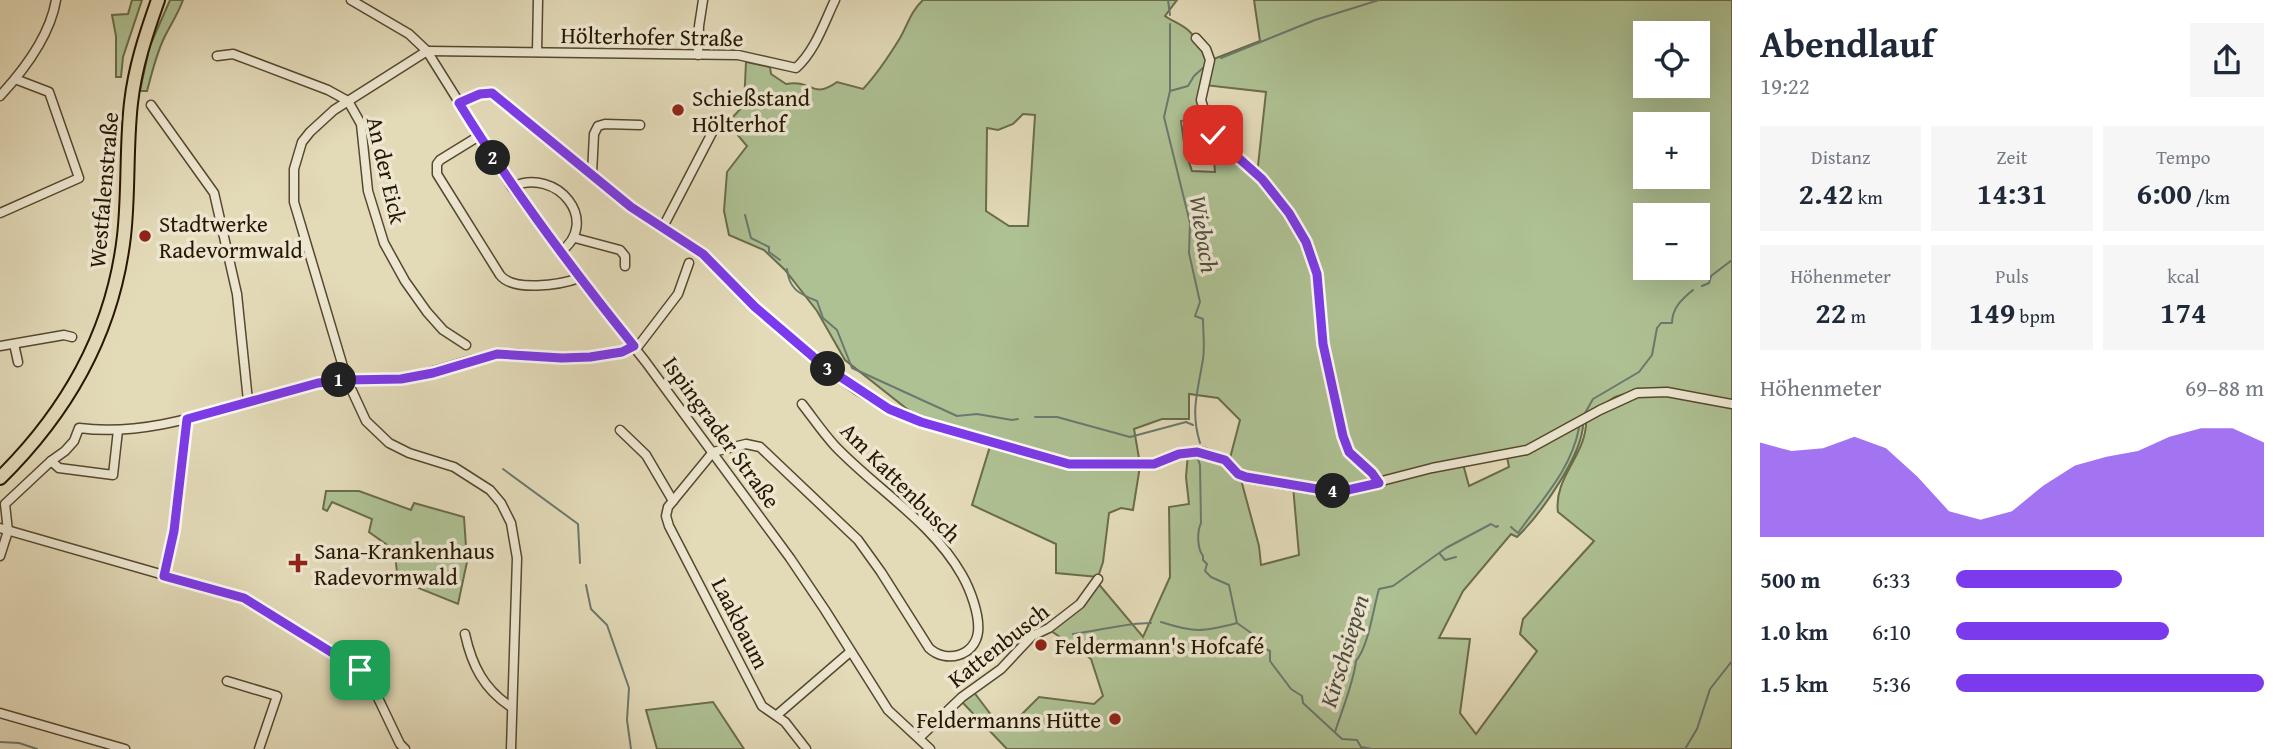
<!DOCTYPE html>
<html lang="de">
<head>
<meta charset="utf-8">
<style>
	body { margin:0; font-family:"Gentium Book Plus",serif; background:#f6f6f7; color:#1f2937; height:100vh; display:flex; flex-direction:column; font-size:26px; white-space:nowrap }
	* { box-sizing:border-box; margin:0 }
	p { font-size:23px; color:#747a83 }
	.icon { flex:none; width:38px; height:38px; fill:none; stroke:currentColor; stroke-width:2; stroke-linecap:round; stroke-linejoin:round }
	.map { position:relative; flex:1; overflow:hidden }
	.sheet { display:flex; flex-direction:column; background:#fff; width:560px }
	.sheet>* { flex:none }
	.tools { position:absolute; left:1633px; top:21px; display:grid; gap:14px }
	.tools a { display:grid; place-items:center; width:77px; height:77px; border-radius:0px; background:#fff; box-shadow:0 7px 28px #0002; font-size:35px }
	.pin { position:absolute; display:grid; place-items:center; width:60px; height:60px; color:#fff; margin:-30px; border-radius:14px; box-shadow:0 4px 10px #0006 }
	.km { position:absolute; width:35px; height:35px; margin:-18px; border-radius:50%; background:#222; color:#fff; font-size:19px; line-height:35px; text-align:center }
	.round { display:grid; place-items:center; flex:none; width:74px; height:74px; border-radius:0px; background:#f6f6f7 }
	.head { display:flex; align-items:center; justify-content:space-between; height:119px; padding:0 28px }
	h1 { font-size:38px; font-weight:700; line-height:52px }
	.stats { display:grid; grid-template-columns:repeat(3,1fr); gap:10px; height:119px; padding:7px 28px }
	.stats div { display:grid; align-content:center; border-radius:0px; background:#f6f6f7; text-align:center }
	.stats b { font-size:30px; font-weight:700 }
	.stats small { font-size:19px; font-weight:400 }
	.stats p { font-size:19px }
	.chart { height:196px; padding:14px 28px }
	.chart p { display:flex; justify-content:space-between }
	.chart svg { width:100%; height:126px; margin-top:7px; fill:#7c3aed; opacity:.7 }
	ul { padding:0 28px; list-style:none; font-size:23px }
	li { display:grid; grid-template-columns:112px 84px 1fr; align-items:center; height:52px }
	li i { height:18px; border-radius:9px; background:#7c3aed }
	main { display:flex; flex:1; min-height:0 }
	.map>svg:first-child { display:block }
</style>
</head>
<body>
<main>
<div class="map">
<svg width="1732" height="749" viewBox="0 0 1732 749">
	<rect width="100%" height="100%" fill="#e3dab8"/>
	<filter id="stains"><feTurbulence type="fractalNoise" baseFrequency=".00286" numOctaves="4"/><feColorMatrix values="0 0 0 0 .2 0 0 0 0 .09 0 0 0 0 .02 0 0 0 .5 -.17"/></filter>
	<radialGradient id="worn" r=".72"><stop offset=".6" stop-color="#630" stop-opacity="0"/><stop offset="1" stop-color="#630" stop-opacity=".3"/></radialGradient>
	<g fill="#aec193" stroke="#6a6c4a" stroke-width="2" fill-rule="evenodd">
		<path d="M132,0H142L123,57L121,77H116V36L112,15L128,14Z"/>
		<path d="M170,0H183C178,14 171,24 165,36C156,54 152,73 147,91H140L149,48Z"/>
		<path d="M923,0H1177L1165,16C1172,21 1183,25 1189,31C1230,70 1190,76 1205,117L1181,121L1185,150L1192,171L1215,172L1213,148L1223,146L1257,175L1266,92L1204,85L1211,60L1260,41L1254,0H1732V402L1656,389L1625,394L1615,397L1583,418L1527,449L1432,466L1380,482L1369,468L1350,451L1344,436L1324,345L1329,339L1322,345L1348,451L1371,473L1377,482C1330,496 1298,485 1251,478L1240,474L1229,462L1240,420L1218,398L1189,394V419H1162L1134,429L1140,464L1070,463L1140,466L1133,510L1121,508L1109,513L1103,562L1098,577L1056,573V544L972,505L991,443L1061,461L921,420L845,360L817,311L785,270L764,250L729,235L724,211L727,172L747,146L736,133L731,119L744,105L746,62L770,67L771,74L786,84C813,79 812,100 837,82L863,89C878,73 889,56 900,38C908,24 911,11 923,0ZM1645,33H1698V86H1645ZM1023,114L1035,115L1028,226H1009L986,211L987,128L998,130L1013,124ZM1645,124H1698V177H1645ZM1645,215H1698V268H1645Z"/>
		<path d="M1656,393L1732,406V749H1007L960,700L973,691L992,716L1018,718L1039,697L1094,704L1103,696L1091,659L1050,630L1097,582L1143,637L1170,577L1169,507L1189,504L1186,477L1188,453L1215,456L1240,476L1259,546L1261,565L1299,555L1293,486L1329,492L1463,464L1469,486L1509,467L1507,457L1583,421C1585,452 1540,515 1517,537L1511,534L1463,591L1439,638L1470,639L1460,713L1476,734L1537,651L1520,634L1523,619L1594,541L1558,512C1553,477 1588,454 1586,419L1638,395Z"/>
		<path d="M326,491H359L411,510L414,503L464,517L467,562L458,604L406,583L397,572L395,555L390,547L369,532L372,519L332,502L327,511L323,509Z"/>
		<path d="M713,702L744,749H657L646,710Z"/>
	</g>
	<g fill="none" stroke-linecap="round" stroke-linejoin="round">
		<g stroke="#6b786f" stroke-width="2">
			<path d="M1168,0L1170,15"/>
			<path d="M1170,24V91L1164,117L1190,223L1189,253L1200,302L1195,316L1203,319C1203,332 1205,346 1203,359C1198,391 1190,411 1200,443"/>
			<path d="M1221,58L1315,20L1379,0"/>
			<path d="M1170,91L1188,86L1194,76L1204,67"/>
			<path d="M745,215L751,238L769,247V252L780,260"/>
			<path d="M787,269C789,289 799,294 817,301L823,318L837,330L852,368L957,416L977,414L1012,420L1018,419"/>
			<path d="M1702,286L1709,283L1711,276L1732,260"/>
			<path d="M1584,415L1593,399L1639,372L1652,355L1657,328L1661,323H1672C1672,308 1682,299 1693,290"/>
			<path d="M1035,417H1057L1130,437L1186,422L1193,425"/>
			<path d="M1198,459L1200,465L1201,523C1197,532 1197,548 1203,556V560L1207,564L1205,571L1211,577L1229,585L1237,623L1254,635C1255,644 1262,648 1270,651V661L1291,689L1302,696L1303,703L1342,739L1357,740L1361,747L1372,749"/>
			<path d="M503,469L578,524L580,563"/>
			<path d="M1511,527L1518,533C1542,499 1571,470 1579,428"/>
			<path d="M1440,554L1445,560L1456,557"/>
			<path d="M586,585L591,609L607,625L629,688L627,720L631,749"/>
			<path d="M1161,622C1195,633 1203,632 1237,623"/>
			<path d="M1073,634C1099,631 1124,623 1151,623"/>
			<path d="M1335,732C1342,710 1354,681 1356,661C1369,645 1373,609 1379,589L1393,586L1446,548L1491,524L1496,527L1498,526"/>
			<path d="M0,742L19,743L37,749"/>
			<path d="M1685,749L1697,729L1710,689L1732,661"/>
		</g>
		<defs>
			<g id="minor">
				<path d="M351,0L409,34L427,51L512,187L579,278L645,361L790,558L825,610L888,710L930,749"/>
				<path d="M1196,38L1206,49L1210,60L1201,100L1210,129L1227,149L1262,179L1295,221L1308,246L1317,274L1323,344L1344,436L1349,451L1372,473L1379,483"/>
				<path d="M427,51L334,110L310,132L302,142L294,169V202L347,380L366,421L389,443L409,453L454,467L490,490L501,503L511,523L517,558L511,749"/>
				<path d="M427,51L738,55L796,68C815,51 824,23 835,0"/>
				<path d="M537,52L538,0"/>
				<path d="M698,55L699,26L703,0"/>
				<path d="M217,56L233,54L328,90L348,101L361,124L368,191L384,243L405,281L427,312L443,330L466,345"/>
				<path d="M0,96C24,70 50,36 56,0"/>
				<path d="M459,103L480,94L492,93L631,207L703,254L769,320L824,366L857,390L889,409L921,422L1069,464L1142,465L1160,462L1179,454L1203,452L1225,460L1238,474L1251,479L1314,490L1343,491L1432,468L1527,450L1600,410L1637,393L1667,392L1732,404"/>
				<path d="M151,105L214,193L237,294L248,401"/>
				<path d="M479,136L440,160L437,164V174L500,275C513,292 560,285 579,278"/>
				<path d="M592,174L594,134L598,126L605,124L640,125"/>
				<path d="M512,187C557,166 602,222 560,252"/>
				<path d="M0,213L79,178L49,92L15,79"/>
				<path d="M663,227L714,129"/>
				<path d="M575,238L620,250L625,256V266"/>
				<path d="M14,344L18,362"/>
				<path d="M0,346L64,335L72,337"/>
				<path d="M636,349L678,294L689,263"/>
				<path d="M802,404C813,418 823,433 835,446C877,490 932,522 962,575C970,589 980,615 978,632C975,656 946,664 929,648L881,572L858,540L760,447L746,444L713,452L668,507L666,516L669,526L762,706L785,722L806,749"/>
				<path d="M620,430L646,455L673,501"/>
				<path d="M51,461L59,468L113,475L118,430"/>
				<path d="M0,528L244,598L361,670L368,677L400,744L405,749"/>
				<path d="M0,556L8,531L5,504L51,461L65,451L74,441L79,428C161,439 240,399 319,383C345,377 372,383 399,379C433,374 464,360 497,354C513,352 529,355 545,357C574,360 608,360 634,346"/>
				<path d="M164,576L174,531L187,419"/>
				<path d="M465,634C472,666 484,689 511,707"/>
				<path d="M227,681L277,696L259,749"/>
				<path d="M0,713L125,749"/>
				<path d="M777,715L850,652"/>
				<path d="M919,738L962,697L1001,669L1032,636L1049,628L1080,604L1098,579"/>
			</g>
			<path id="primary" d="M0,478C67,412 113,331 124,236C129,192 126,147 131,103C135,67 146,34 158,0"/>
		</defs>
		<use href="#minor" stroke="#56482e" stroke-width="11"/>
		<use href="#primary" stroke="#271700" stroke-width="16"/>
		<use href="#minor" stroke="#ede7d1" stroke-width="8"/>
		<use href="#primary" stroke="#e3dab8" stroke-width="12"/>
	</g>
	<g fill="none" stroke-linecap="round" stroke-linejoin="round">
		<defs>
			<path id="route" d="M360,670L244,598L164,576L174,531L187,419L318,383L347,380L401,379L433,373L497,354L562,358L590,357L622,352L634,346C571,268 512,189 459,103L480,94L492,93L631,207L703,254L755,307L824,366L889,409L921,422L1069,464H1154L1179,454L1197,452L1225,460L1238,474L1246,477L1329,491H1343L1379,483L1372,473L1349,452L1343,436L1323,344L1317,274L1306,242L1289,213L1262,179L1213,135"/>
		</defs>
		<use href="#route" stroke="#fff" stroke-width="14"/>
		<use href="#route" stroke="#7c3aed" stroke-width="9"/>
	</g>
	<g fill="#8f2418" stroke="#ede7d1" stroke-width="2.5">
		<circle cx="678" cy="110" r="7"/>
		<circle cx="145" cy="236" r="7"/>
		<path d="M294.5 552.5h7v7h7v7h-7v7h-7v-7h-7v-7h7z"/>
		<circle cx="1041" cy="645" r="7"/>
		<circle cx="1115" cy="719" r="7"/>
	</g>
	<g text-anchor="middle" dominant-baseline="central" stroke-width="7" stroke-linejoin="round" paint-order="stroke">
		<g font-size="23" fill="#271700" stroke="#ede7d1">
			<text transform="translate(652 36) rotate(1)">Hölterhofer Straße</text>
			<text transform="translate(387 170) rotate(77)">An der Eick</text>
			<text transform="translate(103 190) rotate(-85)">Westfalenstraße</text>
			<text transform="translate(722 432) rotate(54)">Ispingrader Straße</text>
			<text transform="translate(901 482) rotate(45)">Am Kattenbusch</text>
			<text transform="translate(741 623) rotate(63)">Laakbaum</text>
			<text transform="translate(998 645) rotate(-38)">Kattenbusch</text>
		</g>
		<g font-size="23" fill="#271700" stroke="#ede7d1" text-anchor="start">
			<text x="692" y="97">Schießstand<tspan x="692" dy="26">Hölterhof</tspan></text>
			<text x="159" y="223">Stadtwerke<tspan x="159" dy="26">Radevormwald</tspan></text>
			<text x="314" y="550">Sana-Krankenhaus<tspan x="314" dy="26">Radevormwald</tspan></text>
			<text x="1055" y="645">Feldermann's Hofcafé</text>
			<text x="1101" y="719" text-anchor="end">Feldermanns Hütte</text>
		</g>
		<g font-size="24" font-style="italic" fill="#4f4f41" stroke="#ede7d1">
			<text transform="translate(1204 234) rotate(81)">Wiebach</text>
			<text transform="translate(1344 651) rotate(-73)">Kirschsiepen</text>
		</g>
	</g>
	<rect width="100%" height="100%" filter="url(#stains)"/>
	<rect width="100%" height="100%" fill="url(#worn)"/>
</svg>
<div class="tools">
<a><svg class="icon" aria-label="locate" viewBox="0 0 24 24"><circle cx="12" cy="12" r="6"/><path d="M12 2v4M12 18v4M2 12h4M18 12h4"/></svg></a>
<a>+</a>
<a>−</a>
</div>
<div class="pin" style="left:360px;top:670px;background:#1e9e55"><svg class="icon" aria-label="arrive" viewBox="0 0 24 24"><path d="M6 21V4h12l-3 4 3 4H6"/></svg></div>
<div class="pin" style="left:1213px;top:135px;background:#d93025"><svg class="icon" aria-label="check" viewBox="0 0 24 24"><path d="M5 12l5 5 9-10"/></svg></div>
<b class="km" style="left:339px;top:380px">1</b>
<b class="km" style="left:493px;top:158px">2</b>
<b class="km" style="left:828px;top:369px">3</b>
<b class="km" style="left:1333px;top:491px">4</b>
</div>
<section class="sheet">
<div class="head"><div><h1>Abendlauf</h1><p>19:22</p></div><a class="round"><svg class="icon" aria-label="share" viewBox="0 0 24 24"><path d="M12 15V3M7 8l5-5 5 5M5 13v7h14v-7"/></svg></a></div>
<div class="stats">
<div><p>Distanz</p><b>2.42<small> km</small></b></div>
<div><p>Zeit</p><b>14:31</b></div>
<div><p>Tempo</p><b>6:00<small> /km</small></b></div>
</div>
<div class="stats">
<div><p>Höhenmeter</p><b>22<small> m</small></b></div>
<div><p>Puls</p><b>149<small> bpm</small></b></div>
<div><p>kcal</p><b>174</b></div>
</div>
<div class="chart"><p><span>Höhenmeter</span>69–88 m</p>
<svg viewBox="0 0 160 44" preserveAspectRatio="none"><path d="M0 44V11L10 14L20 13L30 9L40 13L50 23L60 35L70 38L80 35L90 26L100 19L110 16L120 14L130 9L140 6L150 6L160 11V44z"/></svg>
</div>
<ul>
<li><b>500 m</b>6:33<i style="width:54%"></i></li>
<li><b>1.0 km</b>6:10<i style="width:69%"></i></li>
<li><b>1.5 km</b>5:36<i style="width:100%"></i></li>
</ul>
</section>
</main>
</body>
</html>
